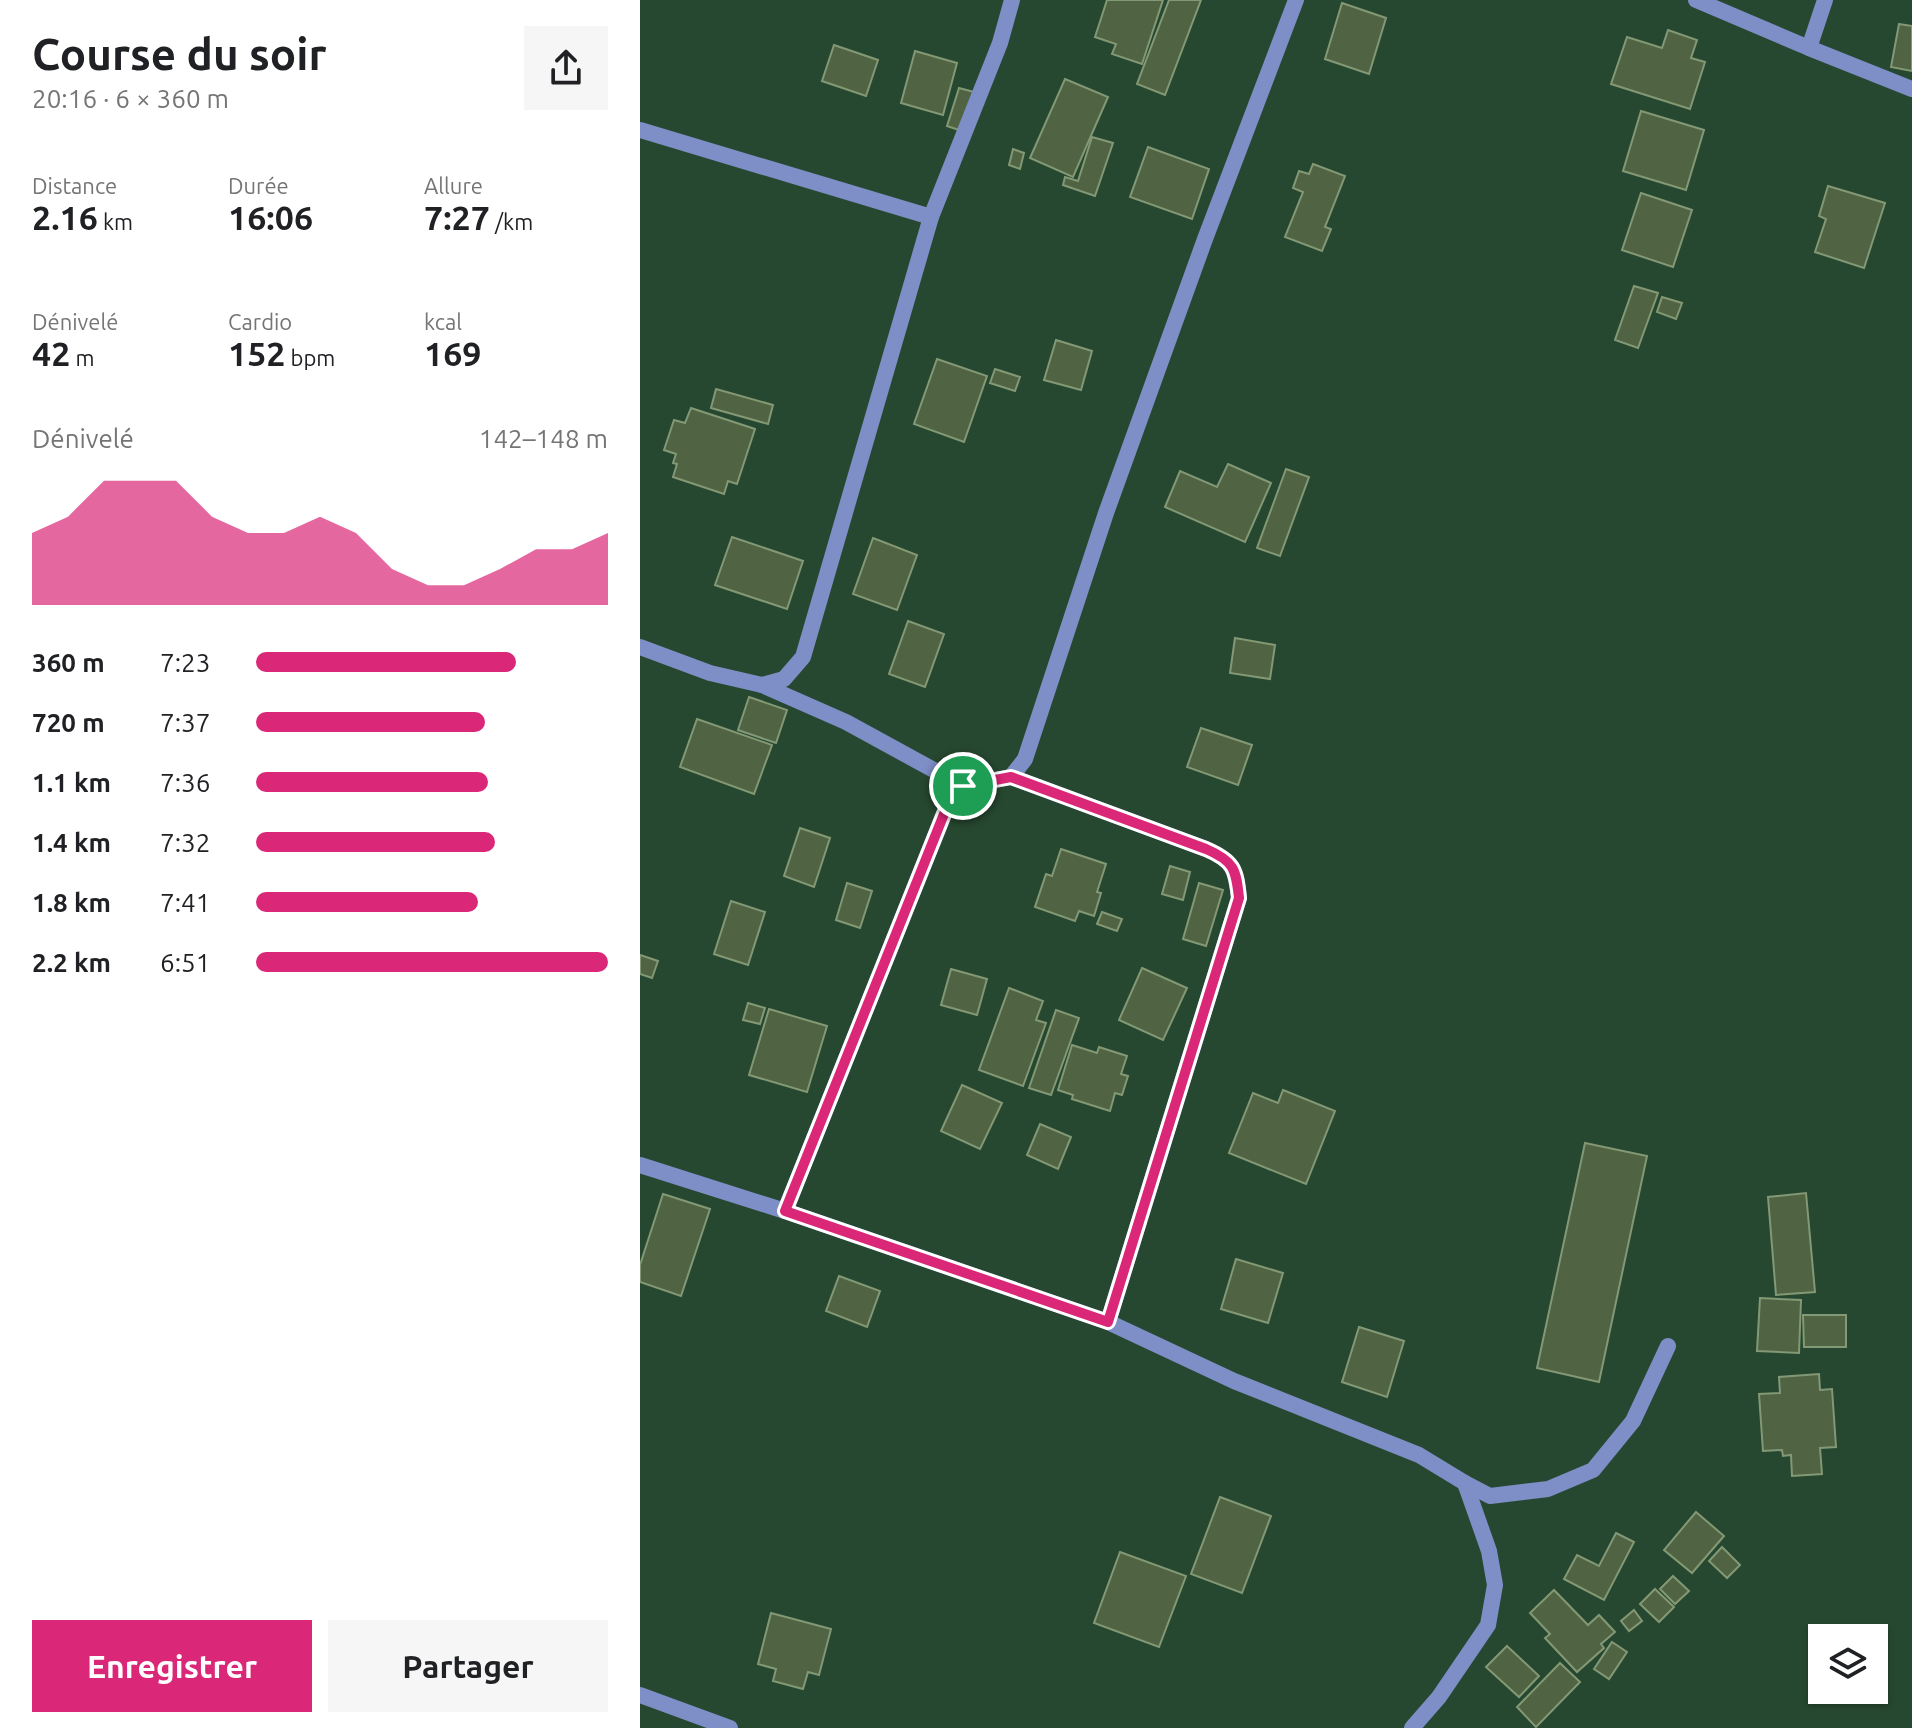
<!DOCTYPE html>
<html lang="fr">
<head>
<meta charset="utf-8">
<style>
	body { margin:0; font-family:Ubuntu,sans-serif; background:#f6f6f6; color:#202124; height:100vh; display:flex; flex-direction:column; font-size:30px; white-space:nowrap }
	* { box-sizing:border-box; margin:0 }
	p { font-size:26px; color:#757577 }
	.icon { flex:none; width:44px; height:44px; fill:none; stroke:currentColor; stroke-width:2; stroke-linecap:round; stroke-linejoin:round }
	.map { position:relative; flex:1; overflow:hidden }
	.sheet { display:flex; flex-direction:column; background:#fff; width:640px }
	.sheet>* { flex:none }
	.controls { position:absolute; left:1168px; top:1624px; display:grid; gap:16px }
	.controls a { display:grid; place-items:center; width:80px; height:80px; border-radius:0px; background:#fff; box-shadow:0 2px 6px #0004; font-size:40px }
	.pin { position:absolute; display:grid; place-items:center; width:68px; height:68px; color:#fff; margin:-34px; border:4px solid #fff; border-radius:50%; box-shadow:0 2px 8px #0007 }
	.round { display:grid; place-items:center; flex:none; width:84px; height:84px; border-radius:0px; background:#f6f6f6 }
	.head { display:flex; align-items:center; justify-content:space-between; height:136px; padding:0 32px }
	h1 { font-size:44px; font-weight:600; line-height:60px }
	.figures { display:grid; grid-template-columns:repeat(3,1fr); gap:12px; height:136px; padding:8px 32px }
	.figures div { display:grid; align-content:center }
	.figures b { font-size:34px; font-weight:600 }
	.figures small { font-size:22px; font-weight:400 }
	.figures p { font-size:22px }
	.chart { height:224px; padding:16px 32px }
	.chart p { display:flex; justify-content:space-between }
	.chart svg { width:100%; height:144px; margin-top:8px; fill:#db2777; opacity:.7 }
	.primary-button { display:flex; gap:16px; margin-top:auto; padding:16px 32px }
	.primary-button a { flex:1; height:92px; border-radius:0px; background:#db2777; color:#fff; font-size:32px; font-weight:600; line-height:92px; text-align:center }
	.primary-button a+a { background:#f6f6f6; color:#202124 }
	ul { padding:0 32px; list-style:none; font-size:26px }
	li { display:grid; grid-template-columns:128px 96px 1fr; align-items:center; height:60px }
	li i { height:20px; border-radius:10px; background:#db2777 }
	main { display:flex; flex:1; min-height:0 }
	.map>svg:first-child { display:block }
</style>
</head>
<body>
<main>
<section class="sheet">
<div class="head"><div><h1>Course du soir</h1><p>20:16 · 6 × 360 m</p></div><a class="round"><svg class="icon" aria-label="share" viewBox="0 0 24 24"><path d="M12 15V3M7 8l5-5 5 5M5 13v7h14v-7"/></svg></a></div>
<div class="figures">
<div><p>Distance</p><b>2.16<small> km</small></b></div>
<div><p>Durée</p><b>16:06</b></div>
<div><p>Allure</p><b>7:27<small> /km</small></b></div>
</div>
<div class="figures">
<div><p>Dénivelé</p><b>42<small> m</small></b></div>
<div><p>Cardio</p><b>152<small> bpm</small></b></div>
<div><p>kcal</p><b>169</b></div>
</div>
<div class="chart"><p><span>Dénivelé</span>142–148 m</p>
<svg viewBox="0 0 160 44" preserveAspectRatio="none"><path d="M0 44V22L10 17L20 6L30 6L40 6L50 17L60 22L70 22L80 17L90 22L100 33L110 38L120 38L130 33L140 27L150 27L160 22V44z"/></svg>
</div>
<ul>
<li><b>360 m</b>7:23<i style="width:74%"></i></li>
<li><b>720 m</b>7:37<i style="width:65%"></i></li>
<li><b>1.1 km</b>7:36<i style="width:66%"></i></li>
<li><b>1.4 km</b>7:32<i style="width:68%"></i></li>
<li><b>1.8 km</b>7:41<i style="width:63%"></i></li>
<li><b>2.2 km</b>6:51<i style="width:100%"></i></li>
</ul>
<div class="primary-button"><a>Enregistrer</a><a>Partager</a></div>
</section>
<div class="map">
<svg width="1272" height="1728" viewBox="0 0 1272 1728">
	<rect width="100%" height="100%" fill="#274830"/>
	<g fill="#506342" stroke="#839874" stroke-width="2">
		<path d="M467,0H523L502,64L472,54L476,44L455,37Z"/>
		<path d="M529,0H561L525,95L497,84Z"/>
		<path d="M702,3L746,18L729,74L685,59Z"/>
		<path d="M1259,24L1272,26V71L1251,67Z"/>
		<path d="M1028,30L1057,40L1051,58L1065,62L1050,109L971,84L987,37L1022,48Z"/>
		<path d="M194,45L238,60L226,96L182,81Z"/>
		<path d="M275,51L317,63L303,115L261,103Z"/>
		<path d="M425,79L468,97L433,177L390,158Z"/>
		<path d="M319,88L334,92L322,131L307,126Z"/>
		<path d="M1001,111L1064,130L1046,190L983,171Z"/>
		<path d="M452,137L473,143L455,196L423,185L425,177L438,181Z"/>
		<path d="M508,147L569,169L552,219L490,197Z"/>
		<path d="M373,149L384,153L380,169L369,165Z"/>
		<path d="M673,164L705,176L685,227L691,229L682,251L645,237L663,192L653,188L659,171L669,174Z"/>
		<path d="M1188,186L1245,203L1224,268L1175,252L1186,219L1179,216Z"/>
		<path d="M1001,193L1052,210L1033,267L982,250Z"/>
		<path d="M994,286L1018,293L998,348L975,340Z"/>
		<path d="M1022,297L1042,303L1036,319L1017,312Z"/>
		<path d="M416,340L452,351L441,390L404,380Z"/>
		<path d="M297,359L347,376L324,442L274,424Z"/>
		<path d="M355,369L380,377L375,391L350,383Z"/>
		<path d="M76,389L133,405L128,424L71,408Z"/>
		<path d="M51,408L115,429L97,484L88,481L84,494L33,477L37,464L33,463L36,454L24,450L34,420L45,423Z"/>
		<path d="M588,464L631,483L605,542L525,507L540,471L577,487Z"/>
		<path d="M646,469L669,477L640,556L617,548Z"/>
		<path d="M92,537L163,561L147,609L75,585Z"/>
		<path d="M233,538L277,555L257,610L213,594Z"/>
		<path d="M268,621L304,634L285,687L249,674Z"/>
		<path d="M595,638L635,645L630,679L590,673Z"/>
		<path d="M109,697L147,710L136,743L98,730Z"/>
		<path d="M57,719L132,745L114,794L40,767Z"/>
		<path d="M561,728L612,745L598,785L547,767Z"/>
		<path d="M160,828L190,838L174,887L144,876Z"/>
		<path d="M421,849L466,864L457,892L461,893L454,916L439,911L435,921L395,907L406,874L412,876Z"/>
		<path d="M530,866L550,872L543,900L522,894Z"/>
		<path d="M207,883L232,891L220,928L196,920Z"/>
		<path d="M559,883L583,890L566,946L543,939Z"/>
		<path d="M91,901L125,912L108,965L74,954Z"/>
		<path d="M462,912L482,919L477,931L457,924Z"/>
		<path d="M0,955L18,961L12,978L0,974Z"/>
		<path d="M502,968L547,988L523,1040L479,1020Z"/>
		<path d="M311,969L347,979L337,1015L301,1005Z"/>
		<path d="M369,988L403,1001L396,1020L406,1023L383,1086L339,1070Z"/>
		<path d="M108,1003L125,1008L120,1024L103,1020Z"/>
		<path d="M129,1009L187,1026L167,1092L109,1075Z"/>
		<path d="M416,1010L439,1018L411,1095L389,1088Z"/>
		<path d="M432,1045L457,1053L459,1047L487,1056L481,1074L488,1076L482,1095L475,1093L470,1111L432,1099L433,1095L418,1090Z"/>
		<path d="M322,1085L362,1103L340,1149L301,1131Z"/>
		<path d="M643,1090L695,1111L666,1184L589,1153L613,1093L638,1103Z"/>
		<path d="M400,1124L431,1137L418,1169L387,1155Z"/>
		<path d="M945,1143L1007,1156L959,1382L897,1368Z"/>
		<path d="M1166,1193L1175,1292L1136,1295L1128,1197Z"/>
		<path d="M23,1194L70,1209L41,1296L0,1282V1265Z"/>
		<path d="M596,1259L643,1273L628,1323L581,1309Z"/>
		<path d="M199,1276L240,1291L227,1327L186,1311Z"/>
		<path d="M1120,1298L1161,1300L1159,1353L1117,1351Z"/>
		<path d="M1163,1315H1206V1347H1164Z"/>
		<path d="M719,1327L764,1341L747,1397L702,1382Z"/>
		<path d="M1179,1374L1180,1390L1192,1389L1196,1447L1180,1448L1182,1474L1152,1476L1151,1455L1143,1456L1142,1450L1123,1451L1119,1394L1140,1393L1139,1377Z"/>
		<path d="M580,1497L631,1516L602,1593L551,1574Z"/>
		<path d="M1056,1512L1084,1536L1052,1573L1024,1550Z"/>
		<path d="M976,1533L994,1542L964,1600L924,1579L937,1555L959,1566Z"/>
		<path d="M1082,1547L1100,1565L1087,1578L1069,1561Z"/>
		<path d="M480,1552L546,1576L519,1647L454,1623Z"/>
		<path d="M1033,1576L1049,1591L1035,1604L1020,1589Z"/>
		<path d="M1015,1589L1034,1607L1019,1622L1000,1604Z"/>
		<path d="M914,1590L948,1625L959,1615L975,1632L961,1644L964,1648L937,1672L905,1638L910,1634L890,1613Z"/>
		<path d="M994,1610L1002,1621L989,1631L981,1621Z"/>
		<path d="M131,1613L191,1629L179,1675L168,1672L163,1689L133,1681L136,1669L118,1664Z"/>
		<path d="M972,1642L987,1652L969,1679L954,1669Z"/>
		<path d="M867,1646L899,1676L879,1697L846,1667Z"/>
		<path d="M920,1663L940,1682L896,1727L877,1707Z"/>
	</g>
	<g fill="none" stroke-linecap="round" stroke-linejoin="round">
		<g stroke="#7e8ec7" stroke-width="16">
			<path d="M1056,0L1169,48L1272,89"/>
			<path d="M1169,48L1185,0"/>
			<path d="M0,130L291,217"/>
			<path d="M0,647L70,673L122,685L144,679L163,657L291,217L360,43L372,0"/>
			<path d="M122,685L206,722L323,786"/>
			<path d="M371,777L385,759L466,513L565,239L656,0"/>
			<path d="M0,1165L145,1211L468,1322L594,1381L779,1455L825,1483L850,1496L908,1489L953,1470L993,1421L1028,1346"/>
			<path d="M145,1211L308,804L323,786L371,777L566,849C594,861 596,870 599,898L468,1322"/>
			<path d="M0,1695L90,1728"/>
			<path d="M772,1728L799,1697L848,1625L855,1585L849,1551L825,1483"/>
		</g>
	</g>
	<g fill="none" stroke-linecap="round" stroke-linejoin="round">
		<defs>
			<path id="route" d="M371,777L566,849C594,861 596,869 599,898L468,1322L145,1211L308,804L323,786Z"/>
		</defs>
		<use href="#route" stroke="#fff" stroke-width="16"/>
		<use href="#route" stroke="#db2777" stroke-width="10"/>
	</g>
</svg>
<div class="controls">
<a><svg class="icon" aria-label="layers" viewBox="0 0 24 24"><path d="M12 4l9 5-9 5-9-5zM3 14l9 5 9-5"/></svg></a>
</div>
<div class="pin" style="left:323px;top:786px;background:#1e9e55"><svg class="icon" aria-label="arrive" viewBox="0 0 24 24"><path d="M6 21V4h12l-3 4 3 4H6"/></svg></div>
</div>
</main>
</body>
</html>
